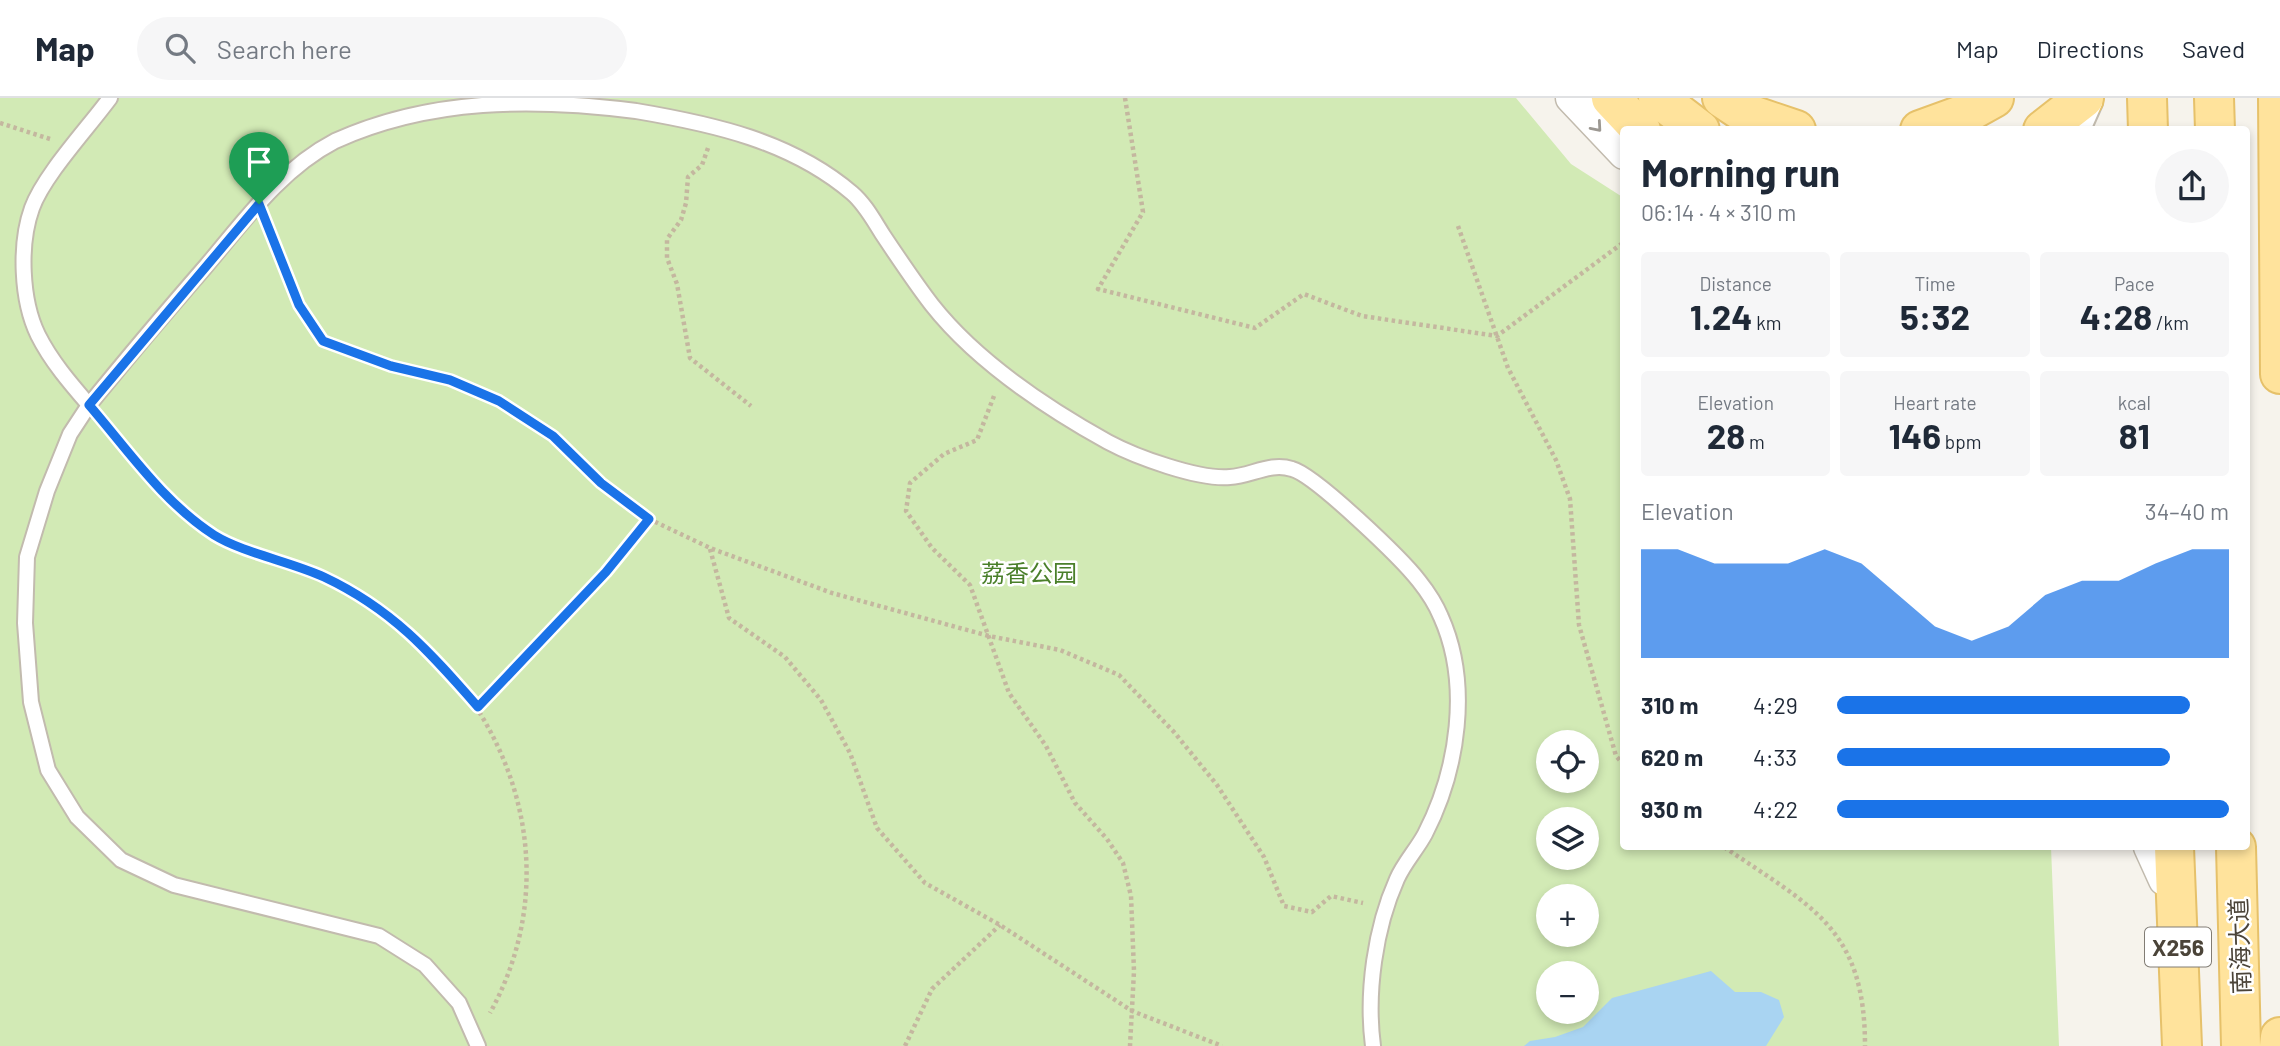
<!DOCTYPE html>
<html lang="en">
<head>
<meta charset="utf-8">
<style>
	body { margin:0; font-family:Barlow,"Noto Sans SC",sans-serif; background:#f6f6f7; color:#1f2937; height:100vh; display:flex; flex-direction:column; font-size:26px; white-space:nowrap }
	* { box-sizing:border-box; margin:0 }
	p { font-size:23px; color:#747a83 }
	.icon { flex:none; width:38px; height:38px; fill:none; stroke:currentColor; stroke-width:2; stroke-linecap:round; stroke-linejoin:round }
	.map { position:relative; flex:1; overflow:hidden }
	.side { position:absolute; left:1620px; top:28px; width:630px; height:724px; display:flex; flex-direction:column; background:#fff; border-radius:7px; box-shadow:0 4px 10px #0003 }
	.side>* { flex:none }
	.buttons { position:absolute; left:1536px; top:632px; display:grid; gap:14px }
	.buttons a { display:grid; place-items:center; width:63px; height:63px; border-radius:50%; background:#fff; box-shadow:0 4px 10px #0003; font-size:35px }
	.pin { position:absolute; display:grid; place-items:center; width:60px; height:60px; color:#fff; margin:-72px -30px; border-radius:50% 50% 50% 0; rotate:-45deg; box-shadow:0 0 7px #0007 }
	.pin .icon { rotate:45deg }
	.round { display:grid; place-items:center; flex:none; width:74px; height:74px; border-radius:37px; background:#f6f6f7 }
	.head { display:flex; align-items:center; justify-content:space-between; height:119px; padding:0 21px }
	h1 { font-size:38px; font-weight:700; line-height:52px }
	.metrics { display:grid; grid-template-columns:repeat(3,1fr); gap:10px; height:119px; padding:7px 21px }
	.metrics div { display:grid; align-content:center; border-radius:7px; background:#f6f6f7; text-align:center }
	.metrics b { font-size:35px; font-weight:700 }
	.metrics small { font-size:19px; font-weight:400 }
	.metrics p { font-size:19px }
	.chart { height:196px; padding:14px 21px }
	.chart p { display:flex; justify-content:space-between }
	.chart svg { width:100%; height:126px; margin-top:7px; fill:#1a73e8; opacity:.7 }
	ul { padding:0 21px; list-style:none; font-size:23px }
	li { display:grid; grid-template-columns:112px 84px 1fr; align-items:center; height:52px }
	li i { height:18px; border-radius:9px; background:#1a73e8 }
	header { display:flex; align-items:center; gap:42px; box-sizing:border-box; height:98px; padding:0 35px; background:#fff; border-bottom:2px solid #e0e1e3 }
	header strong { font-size:33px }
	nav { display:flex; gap:38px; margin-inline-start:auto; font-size:24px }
	.search { width:490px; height:63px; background:#f6f6f7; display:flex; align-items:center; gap:18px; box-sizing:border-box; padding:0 24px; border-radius:38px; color:#747a83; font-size:26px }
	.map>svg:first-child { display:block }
</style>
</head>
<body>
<header>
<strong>Map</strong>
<div class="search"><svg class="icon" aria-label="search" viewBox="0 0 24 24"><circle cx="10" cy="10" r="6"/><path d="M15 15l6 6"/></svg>Search here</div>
<nav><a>Map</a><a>Directions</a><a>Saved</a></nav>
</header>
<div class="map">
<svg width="2280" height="948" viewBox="0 0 2280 948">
	<rect width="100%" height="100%" fill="#f6f3ec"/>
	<path fill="#d2eab5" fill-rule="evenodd" d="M0,0H1516L1571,66L1624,100V749H2051L2059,948H0ZM1549,644H1587V682H1549ZM1549,721H1587V760H1549ZM1549,798H1587V836H1549ZM1549,875H1587V914H1549Z"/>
	<path fill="#a9d4f2" d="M1711,873L1735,894H1761L1779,902L1784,919L1766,948H1524L1530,943L1555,939L1583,929L1612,900Z"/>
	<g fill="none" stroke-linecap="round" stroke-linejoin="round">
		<defs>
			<g id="service">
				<path d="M2083,32L2095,5"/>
				<path d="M89,307C70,285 51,263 38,237C21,202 19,146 32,110C44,77 88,30 110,0"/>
				<path d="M478,948L459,905L425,867L379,838L174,787L121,762L77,719L48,672L31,604L25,525L27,459L47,393L70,336L89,307C127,260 166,214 206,168C244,123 281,71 335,43C430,0 533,0 636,13C713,26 791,43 852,95C865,106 874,123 883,137C899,161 915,185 932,207C977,264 1045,309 1108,344C1136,359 1199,382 1230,379C1251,378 1270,364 1292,371C1315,377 1402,461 1419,483C1427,493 1436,507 1441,519C1471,586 1458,672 1425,736C1417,751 1404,765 1397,781C1375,830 1366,895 1373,948"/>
			</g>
			<g id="minor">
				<path d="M1571,0L1624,56"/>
				<path d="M2149,749L2164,782"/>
			</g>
			<g id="primary">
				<path d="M1611,0L1641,32"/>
				<path d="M1658,0L1700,32"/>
				<path d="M1722,0L1743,14L1796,32"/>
				<path d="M2147,0L2148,32"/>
				<path d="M2214,0L2215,32"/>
				<path d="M2278,0L2280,276"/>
				<path d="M1920,32L1967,15L1994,0"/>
				<path d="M2043,32L2084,0"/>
				<path d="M2174,749L2182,948"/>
				<path d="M2236,749L2241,948"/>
				<path d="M2279,948L2280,939"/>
			</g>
		</defs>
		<use href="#service" stroke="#c2bbae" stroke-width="18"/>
		<use href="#minor" stroke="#c2bbae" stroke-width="33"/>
		<use href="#primary" stroke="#e6c16a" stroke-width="42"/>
		<g stroke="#c4b79f" stroke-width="4.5" stroke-dasharray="3.5 3.5" stroke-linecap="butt">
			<path d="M1125,0L1143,114L1098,191L1255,230L1304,196L1362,218L1497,238L1624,144"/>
			<path d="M0,25L50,41"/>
			<path d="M708,50L702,67L688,79L686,105L681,122L667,141V160L677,186L690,260L751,308"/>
			<path d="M1458,128L1508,270L1556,362L1570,401L1579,527L1616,658L1624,667"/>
			<path d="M267,130L299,207L323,243L392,268L450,282L499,303L553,338L601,385L649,421L710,450L832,495L989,538L1060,552L1119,577L1174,634L1217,687L1264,759L1284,808L1312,814L1331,798L1363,805"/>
			<path d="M994,298L977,342L944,356L910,385L906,413L932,450L970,487L1009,595L1046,648L1075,705L1107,741L1123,765L1131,798L1134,873L1130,948"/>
			<path d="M105,326C138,365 171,413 216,438C228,445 243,448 256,453C295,468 337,482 372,505C509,595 572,766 490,915"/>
			<path d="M710,451L729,520L785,559L821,602L850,655L877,730L925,785L1000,827L1132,913L1222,948"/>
			<path d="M478,609L606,474L649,421"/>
			<path d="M1724,749C1812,809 1865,830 1865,948"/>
			<path d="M905,948L932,891L1000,827"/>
		</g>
		<use href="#service" stroke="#fff" stroke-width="14"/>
		<use href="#minor" stroke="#fff" stroke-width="30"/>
		<use href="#primary" stroke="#ffe39c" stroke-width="38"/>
	</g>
	<defs><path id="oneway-chevron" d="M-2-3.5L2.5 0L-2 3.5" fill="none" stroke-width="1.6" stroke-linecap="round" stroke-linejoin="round" transform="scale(1.75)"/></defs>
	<use stroke="#9c9892" href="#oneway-chevron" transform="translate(1597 29) rotate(49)"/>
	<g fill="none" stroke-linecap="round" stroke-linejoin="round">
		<defs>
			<path id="route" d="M259,106L299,207L323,243L391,268L450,282L499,303L553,338L601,385L649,421L606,474L478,609C429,553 392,511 324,479C292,464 243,455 214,437C163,404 128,352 89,307Z"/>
		</defs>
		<use href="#route" stroke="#fff" stroke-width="14"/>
		<use href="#route" stroke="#1a73e8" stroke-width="9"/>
	</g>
	<g text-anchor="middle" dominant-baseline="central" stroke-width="5" stroke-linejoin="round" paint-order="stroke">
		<rect fill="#fff" stroke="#817c74" stroke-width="2" x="2145" y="829.5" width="66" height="39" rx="5"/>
		<g font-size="23" font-weight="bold" fill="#4b4439">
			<text x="2178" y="849">X256</text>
		</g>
		<g font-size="24" fill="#4a7f2a" stroke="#fff">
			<text x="1029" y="474">荔香公园</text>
		</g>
		<g font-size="24" fill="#4b4439" stroke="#fff">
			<text transform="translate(2239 848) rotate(-92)">南海大道</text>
		</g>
	</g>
</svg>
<div class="buttons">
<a><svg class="icon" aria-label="locate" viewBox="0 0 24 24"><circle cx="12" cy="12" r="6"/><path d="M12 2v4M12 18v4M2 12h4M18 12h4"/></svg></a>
<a><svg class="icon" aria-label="layers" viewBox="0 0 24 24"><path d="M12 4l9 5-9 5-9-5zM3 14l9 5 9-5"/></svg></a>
<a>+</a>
<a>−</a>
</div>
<div class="pin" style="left:259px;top:106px;background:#1e9e55"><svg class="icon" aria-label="arrive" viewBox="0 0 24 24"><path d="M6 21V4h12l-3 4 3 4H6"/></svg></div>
<section class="side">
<div class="head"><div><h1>Morning run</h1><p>06:14 · 4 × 310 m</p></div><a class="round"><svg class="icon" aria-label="share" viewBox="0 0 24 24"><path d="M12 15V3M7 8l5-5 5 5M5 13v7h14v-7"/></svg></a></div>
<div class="metrics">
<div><p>Distance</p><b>1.24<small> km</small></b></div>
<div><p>Time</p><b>5:32</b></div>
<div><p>Pace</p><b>4:28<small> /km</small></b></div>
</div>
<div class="metrics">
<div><p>Elevation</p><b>28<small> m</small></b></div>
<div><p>Heart rate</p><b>146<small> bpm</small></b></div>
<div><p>kcal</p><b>81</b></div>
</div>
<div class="chart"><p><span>Elevation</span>34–40 m</p>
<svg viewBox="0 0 160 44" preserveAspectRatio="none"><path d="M0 44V6L10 6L20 11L30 11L40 11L50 6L60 11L70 22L80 33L90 38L100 33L110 22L120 17L130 17L140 11L150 6L160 6V44z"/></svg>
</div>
<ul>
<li><b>310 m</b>4:29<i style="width:90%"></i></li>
<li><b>620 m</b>4:33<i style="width:85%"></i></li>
<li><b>930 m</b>4:22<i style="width:100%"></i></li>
</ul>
</section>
</div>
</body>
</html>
